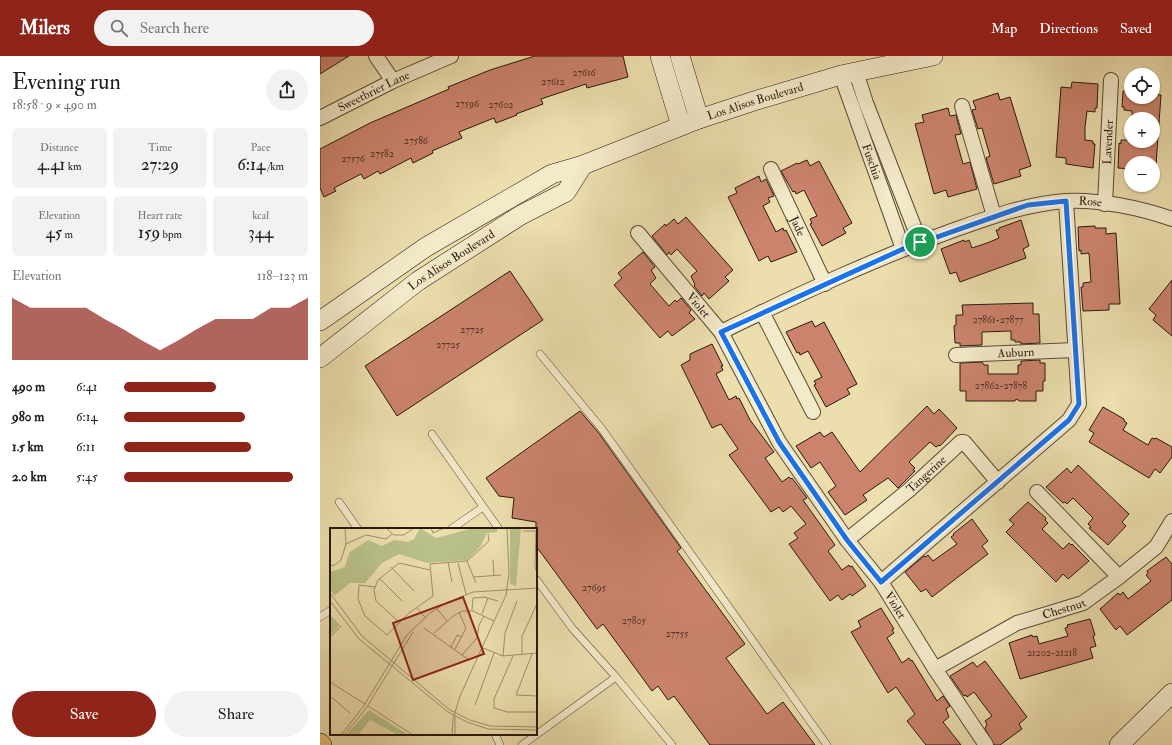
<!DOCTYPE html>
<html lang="en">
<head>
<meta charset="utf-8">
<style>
	body { margin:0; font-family:"IM FELL Double Pica",serif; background:#f2f2f2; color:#202124; height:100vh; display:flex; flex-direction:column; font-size:15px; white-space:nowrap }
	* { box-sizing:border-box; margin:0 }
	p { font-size:13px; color:#757577 }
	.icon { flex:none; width:22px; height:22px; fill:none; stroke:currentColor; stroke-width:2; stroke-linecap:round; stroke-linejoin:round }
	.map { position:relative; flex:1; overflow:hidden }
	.details { display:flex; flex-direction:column; background:#fff; width:320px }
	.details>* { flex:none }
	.fabs { position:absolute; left:804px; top:12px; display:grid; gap:8px }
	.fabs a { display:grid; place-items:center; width:36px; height:36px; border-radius:50%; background:#fff; box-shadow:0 1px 3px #0004; font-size:20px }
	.pin { position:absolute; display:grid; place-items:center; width:34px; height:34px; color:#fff; margin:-17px; border:2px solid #fff; border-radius:50%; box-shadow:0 1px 4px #0007 }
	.round { display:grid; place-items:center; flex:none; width:42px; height:42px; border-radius:21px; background:#f2f2f2 }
	.summary { display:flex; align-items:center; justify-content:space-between; height:68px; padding:0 12px }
	h1 { font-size:22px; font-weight:600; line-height:30px }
	.metrics { display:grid; grid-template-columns:repeat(3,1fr); gap:6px; height:68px; padding:4px 12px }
	.metrics div { display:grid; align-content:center; border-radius:6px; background:#f2f2f2; text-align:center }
	.metrics b { font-size:17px; font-weight:600 }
	.metrics small { font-size:11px; font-weight:400 }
	.metrics p { font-size:11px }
	.chart { height:112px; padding:8px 12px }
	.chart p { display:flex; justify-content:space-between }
	.chart svg { width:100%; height:72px; margin-top:4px; fill:#8f2418; opacity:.7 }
	.action { display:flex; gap:8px; margin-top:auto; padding:8px 12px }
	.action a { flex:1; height:46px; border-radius:24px; background:#8f2418; color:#fff; font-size:16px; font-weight:600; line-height:46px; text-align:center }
	.action a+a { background:#f2f2f2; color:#202124 }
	ul { padding:0 12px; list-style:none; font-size:13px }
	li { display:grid; grid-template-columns:64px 48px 1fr; align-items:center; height:30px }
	li i { height:10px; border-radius:5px; background:#8f2418 }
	header { display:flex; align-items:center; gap:24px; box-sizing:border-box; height:56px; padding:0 20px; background:#8f2418; color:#fff }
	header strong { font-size:19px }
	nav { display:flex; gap:22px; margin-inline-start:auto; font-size:14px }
	.search { width:280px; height:36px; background:#f2f2f2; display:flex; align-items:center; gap:10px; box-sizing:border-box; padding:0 14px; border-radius:22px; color:#757577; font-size:15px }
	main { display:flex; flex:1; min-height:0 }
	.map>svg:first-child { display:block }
</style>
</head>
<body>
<header>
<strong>Milers</strong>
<div class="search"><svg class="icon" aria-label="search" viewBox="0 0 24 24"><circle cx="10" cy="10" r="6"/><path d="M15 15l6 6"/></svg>Search here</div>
<nav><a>Map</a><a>Directions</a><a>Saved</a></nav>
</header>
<main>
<section class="details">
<div class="summary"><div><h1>Evening run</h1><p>18:58 · 9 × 490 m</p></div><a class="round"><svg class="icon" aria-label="share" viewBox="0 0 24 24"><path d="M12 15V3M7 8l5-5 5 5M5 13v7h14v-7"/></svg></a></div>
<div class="metrics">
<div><p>Distance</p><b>4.41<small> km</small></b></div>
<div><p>Time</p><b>27:29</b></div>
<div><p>Pace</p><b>6:14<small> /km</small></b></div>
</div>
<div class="metrics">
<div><p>Elevation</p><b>45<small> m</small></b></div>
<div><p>Heart rate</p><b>159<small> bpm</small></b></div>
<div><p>kcal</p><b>344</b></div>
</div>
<div class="chart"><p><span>Elevation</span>118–123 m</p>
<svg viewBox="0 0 160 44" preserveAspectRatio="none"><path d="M0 44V6L10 12L20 12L30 12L40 12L50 19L60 25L70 32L80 38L90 32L100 25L110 19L120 19L130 19L140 12L150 12L160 6V44z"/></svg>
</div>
<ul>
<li><b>490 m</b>6:41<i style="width:50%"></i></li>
<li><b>980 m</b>6:14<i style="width:66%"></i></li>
<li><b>1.5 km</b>6:11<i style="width:69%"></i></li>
<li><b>2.0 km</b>5:45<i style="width:92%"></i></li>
</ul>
<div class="action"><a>Save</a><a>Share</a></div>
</section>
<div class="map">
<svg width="852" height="689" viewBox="0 0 852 689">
	<rect width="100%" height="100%" fill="#ecdead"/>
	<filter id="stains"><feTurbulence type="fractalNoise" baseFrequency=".005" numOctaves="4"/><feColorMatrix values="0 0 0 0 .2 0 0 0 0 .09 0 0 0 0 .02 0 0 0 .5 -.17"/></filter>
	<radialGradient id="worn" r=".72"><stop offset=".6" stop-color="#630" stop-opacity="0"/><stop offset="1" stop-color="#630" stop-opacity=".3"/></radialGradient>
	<g fill="#cb836d" stroke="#29180e">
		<path d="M0,0H29L0,18Z"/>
		<path d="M215,0H303L308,21L267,32L266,28L221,43L223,48L196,58L197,59L176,67L174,62L139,76L142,82L112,95L113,97L93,107L91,102L60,118L58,115L44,123L41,118L14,132L16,135L4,141L0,132V93L50,67L129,33L128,31L170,14Z"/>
		<path d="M752,26L778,28L777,52H775V56L767,55L765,71V84L773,85V88H775L773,112L746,108V102L736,101L741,31L751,32Z"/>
		<path d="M803,35L811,36V41H833V38L841,39L836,109H833V107H811V113L798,112L799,87L801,88V84H810L811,69V85H833V63H812V55L804,54V51H802Z"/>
		<path d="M678,37L680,44L690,41L711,110L699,114L701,120L674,128L666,102L670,100L662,72L658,73L652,54L656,53L653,45Z"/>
		<path d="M628,52L630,60L636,59L641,78L635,79L643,108L650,106L657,133L628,141L626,134L614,138L595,68L604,66L602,59Z"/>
		<path d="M487,104L490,110L499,105L532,167L523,172L526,177L502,190L490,168L492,167L490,163L497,160L484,134L476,138L475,135L473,136L461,115L477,107L478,108Z"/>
		<path d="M439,120L441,126L446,123L454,140L448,142L450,146L443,150L456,176L463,172L464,175L466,174L477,196L451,206L448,200L439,205L408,141L417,137L415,132Z"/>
		<path d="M366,161L413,214L405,221L409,225L389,243L384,237L382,240L374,230L375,229L371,220L377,215L357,193L351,199L349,196L347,199L332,180L345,168L346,170L354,163L358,168Z"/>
		<path d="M701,164L709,190L703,193L706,202L640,226L636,216L630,218L621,193L644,184L645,186L649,184L652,192L667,187L679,182L676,174H679V172Z"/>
		<path d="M775,170V172H786V178L796,177L800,248H789V254L763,255L761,231H763V227L771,226L769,197L761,198V194L759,195L758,171Z"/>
		<path d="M323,196L335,211L331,214L336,222L330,228L349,250L355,244L357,246L361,242L371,254L369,257L375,263L352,280L348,275L340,282L294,229L302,222L298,217Z"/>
		<path d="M190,215L223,264L77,360L45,310Z"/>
		<path d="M852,224V280L833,264L836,259L829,253Z"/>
		<path d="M713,247V258H719L720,287L701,288V286H695V284H691V275L662,276V289L640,290V287H635L634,270L636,269V259H643L642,249Z"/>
		<path d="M492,265L495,271L504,266L537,328L527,333L530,338L506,351L494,329L496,328L494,325L502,321L488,295L480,299L479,296L477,297L466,276Z"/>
		<path d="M392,288L403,310H401L403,314L396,318L409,344L416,340L417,343L419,342L430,364L454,396L445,402L462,426L469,421L471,423L472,422L487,442L483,444L515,489L508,495L522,514L529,509L530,511L532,510L546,530L532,540L530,538L522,544L518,539L510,545L469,488L478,482L474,477L486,468L471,450L463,456L459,451L451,456L409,399L418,393L401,368L392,372L361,309L370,304V298Z"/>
		<path d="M720,304V307H725V325H723V335H716V345H700L696,343L695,345H646V335H640V307L662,306L664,309H668V318H698V309H701V305Z"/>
		<path d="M607,350L614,358L619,353L637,372L620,390L619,389L616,391L610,386L589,406L595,412L593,414L595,415L578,432L568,422L543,439L547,444L525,459L508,436L516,430L500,406L491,412L476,390L500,376L504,381L512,376L540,416Z"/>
		<path d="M783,351L804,363V365L807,367L803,374L828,389L832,382L835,383L836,382L852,391V401L840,417L835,413L829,422L769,386L774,377L769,374Z"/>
		<path d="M260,355L278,376L361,492L357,495L425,588L406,602L447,658L463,646L495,689H390L354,640L348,644L338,630L332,635L283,568L277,573L216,490V466L192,462L194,442L179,440L166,422Z"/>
		<path d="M758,409L809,458L802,466L806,470L788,489L769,472L771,471L768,468L773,462L753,442L747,448L745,446L743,447L726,431L747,412L751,417Z"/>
		<path d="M708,446L726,462L725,464L728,467L722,473L743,493L749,487L751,489L752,488L769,505L748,523L743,518L736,526L686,476L694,468L689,464Z"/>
		<path d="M652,463L668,485L662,490L668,498L612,541L606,533L601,536L585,516L604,500L605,501L608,499L613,505L637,488L631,481L634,479L633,478Z"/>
		<path d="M846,501L852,508V544L807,579L800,570L796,574L780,553L798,537L800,539L803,536L808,543L831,525L826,519L828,517L827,515Z"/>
		<path d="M561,552L574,573L572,574L574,577L567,582L582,607L589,602L591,605L592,604L617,645L623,640L630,650L626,653L629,661L623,666L641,689H606L587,665L595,658L576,631L568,637L531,576L541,571L538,565Z"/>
		<path d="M770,563L775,579L773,580L776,590L770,592L773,602L700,623L689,587L712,579L713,581L717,580L719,588L748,580L745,572L748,571L747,569Z"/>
		<path d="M665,605L707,661L699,668L702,673L680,689H674L665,673L667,668L665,665L672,660L654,636L647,641L646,639L644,640L630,620L653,606L657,611Z"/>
	</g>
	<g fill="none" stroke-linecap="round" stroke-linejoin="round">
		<defs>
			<g id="lane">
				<path d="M220,298L282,373L507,689"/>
				<path d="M112,378L179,473"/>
				<path d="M19,446L38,473"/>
				<path d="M131,473L163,451"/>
				<path d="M216,523L252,572L296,621L352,689"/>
				<path d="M0,561L11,554"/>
				<path d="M175,678L180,689"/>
				<path d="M202,689L296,621"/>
			</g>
			<g id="street">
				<path d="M56,0L73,25"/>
				<path d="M536,16L546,47L600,186"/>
				<path id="s1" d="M521,19L583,193"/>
				<path d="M642,50L674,160"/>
				<path id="s2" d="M0,62L73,25L131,0"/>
				<path id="s3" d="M451,113L505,228"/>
				<path id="s4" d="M785,148L791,24"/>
				<path id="s5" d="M318,177L401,276L459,386L527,484L561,526L615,613L666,689"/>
				<path d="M442,256L493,356"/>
				<path id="s6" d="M401,276C477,239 554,203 634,174C671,161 706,148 745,145C778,143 821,152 852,163"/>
				<path id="s7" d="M636,299L755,294"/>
				<path d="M717,436L799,521"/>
				<path id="s8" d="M527,484L589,434L641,386H644L678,426"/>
				<path d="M561,526L749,364L759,348L746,145"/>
				<path id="s9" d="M615,613L697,567L763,547L799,521L836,491L852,465"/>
			</g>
			<g id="secondary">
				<path d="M340,0L361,70"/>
				<path d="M360,0L379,63"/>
				<path id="s10" d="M0,265L106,191L232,118L263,109L379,63L434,45L521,19L613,0"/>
				<path id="s11" d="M0,302L98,225L201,159L246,136L263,109"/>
				<path d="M799,689L852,637"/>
			</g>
			<path id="primary" d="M0,688L1,689"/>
		</defs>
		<use href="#lane" stroke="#5a4a36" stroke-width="8"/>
		<use href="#street" stroke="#5a4a36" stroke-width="16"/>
		<use href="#secondary" stroke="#29180e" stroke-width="20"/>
		<use href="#primary" stroke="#29180e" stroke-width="22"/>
		<use href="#lane" stroke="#f3eaca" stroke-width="7"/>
		<use href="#street" stroke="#f3eaca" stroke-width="14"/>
		<use href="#secondary" stroke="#f3eaca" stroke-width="19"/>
		<use href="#primary" stroke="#e6bf76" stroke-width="21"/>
	</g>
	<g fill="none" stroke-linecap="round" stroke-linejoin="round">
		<defs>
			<path id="route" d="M746,145L759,348L749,364L561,526L527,484L459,386L401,276L583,193L708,149Z"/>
		</defs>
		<use href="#route" stroke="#fff" stroke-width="8"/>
		<use href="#route" stroke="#1a73e8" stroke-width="5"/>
	</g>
	<g text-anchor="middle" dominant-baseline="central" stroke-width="3" stroke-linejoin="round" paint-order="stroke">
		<g font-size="10" fill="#523326">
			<text x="264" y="17">27616</text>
			<text x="233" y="26">27612</text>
			<text x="147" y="48">27596</text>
			<text x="181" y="49">27602</text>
			<text x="96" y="85">27586</text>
			<text x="62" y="98">27582</text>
			<text x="33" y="103">27576</text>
			<text x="678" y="264">27861-27877</text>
			<text x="152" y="274">27725</text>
			<text x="128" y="289">27725</text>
			<text x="681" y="330">27862-27878</text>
			<text x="274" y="532">27695</text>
			<text x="314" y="565">27805</text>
			<text x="357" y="578">27755</text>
			<text x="732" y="597">21202-21218</text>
		</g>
		<g font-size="12" fill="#29180e" stroke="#f3eaca">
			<text stroke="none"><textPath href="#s2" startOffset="60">Sweetbrier Lane</textPath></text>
			<text stroke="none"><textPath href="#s10" startOffset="491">Los Alisos Boulevard</textPath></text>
			<text stroke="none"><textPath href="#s4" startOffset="62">Lavender</textPath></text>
			<text stroke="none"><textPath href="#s1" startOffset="92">Fuschia</textPath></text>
			<text stroke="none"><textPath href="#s6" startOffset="395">Rose</textPath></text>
			<text stroke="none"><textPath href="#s3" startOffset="63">Jade</textPath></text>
			<text stroke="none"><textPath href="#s11" startOffset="164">Los Alisos Boulevard</textPath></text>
			<text stroke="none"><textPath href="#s5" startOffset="94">Violet</textPath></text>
			<text stroke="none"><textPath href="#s7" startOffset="60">Auburn</textPath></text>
			<text stroke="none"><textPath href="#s8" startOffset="103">Tangerine</textPath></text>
			<text stroke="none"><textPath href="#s5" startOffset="454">Violet</textPath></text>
			<text stroke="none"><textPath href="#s9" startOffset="143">Chestnut</textPath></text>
		</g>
	</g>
	<g transform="translate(10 472)">
		<rect width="207" height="207" fill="#ecdead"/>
		<path d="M90,0L106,10L143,0H167V4L157,5L150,19L137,32L97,35L69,26L52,35L35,55H20L4,68L0,60V44L15,39L19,25L38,12L52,18L64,12L78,14L84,11ZM180,0H191L186,58L180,56ZM1,88L10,97L0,107V89ZM39,182L47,187L78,207H68L40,192L28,207H16Z" fill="#b9c189"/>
		<path fill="none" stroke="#9e8f6d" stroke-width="1" d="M15,0L16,16M56,0L64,7H74L84,0M101,0L103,5L114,0M193,3H207M206,3L205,39L207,45M163,32L164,47M137,33L146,55M118,34L122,54M128,35L136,66M0,36L3,38L11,32L16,16L36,7L56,11L62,6M61,39L84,63M144,49L171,47M49,50L72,73M45,59L29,57L28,71L35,88L57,107L79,85L103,68L100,36L137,33L159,13L158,6M0,65L32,108L120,182L140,192L160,198L207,199M0,73L29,111L118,184L137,194L158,201L207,202M87,80L95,89M107,81L117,93M142,82L143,70L154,69L168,73M152,86L158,70M69,94L46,73L44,62L48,52L69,35L100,42M94,100L139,132M104,105L123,88L132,83H143L164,93M0,109L11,98M121,119L127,107L132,109M153,120L173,128L207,125M125,121L136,100L129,84M202,126L186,167L207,168M132,127L147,110L149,97L154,88M192,127V108L207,76M173,128L175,105L187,73M183,128L164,171V180L177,184H207M0,154L35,176M0,168L20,185M145,177L164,125M38,178L83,207M11,207L33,179L77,107L100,85L116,75L143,64L207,60M14,207L35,182L83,104M122,207L123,191L130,168L176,67L179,45L177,0M125,207V189"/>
		<path fill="#8f2418" fill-opacity="0.15" stroke="#8f2418" stroke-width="2" d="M133,69L154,126L83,152L63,95Z"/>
		<rect width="207" height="207" fill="none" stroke="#29180e" stroke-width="2"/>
	</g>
	<rect width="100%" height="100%" filter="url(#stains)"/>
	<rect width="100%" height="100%" fill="url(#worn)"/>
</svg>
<div class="fabs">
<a><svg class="icon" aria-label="locate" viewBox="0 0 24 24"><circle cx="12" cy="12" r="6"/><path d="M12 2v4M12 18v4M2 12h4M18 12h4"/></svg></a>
<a>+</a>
<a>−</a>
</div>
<div class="pin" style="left:600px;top:186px;background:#1e9e55"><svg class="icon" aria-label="arrive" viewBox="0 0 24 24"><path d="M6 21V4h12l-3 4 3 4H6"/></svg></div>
</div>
</main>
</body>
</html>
